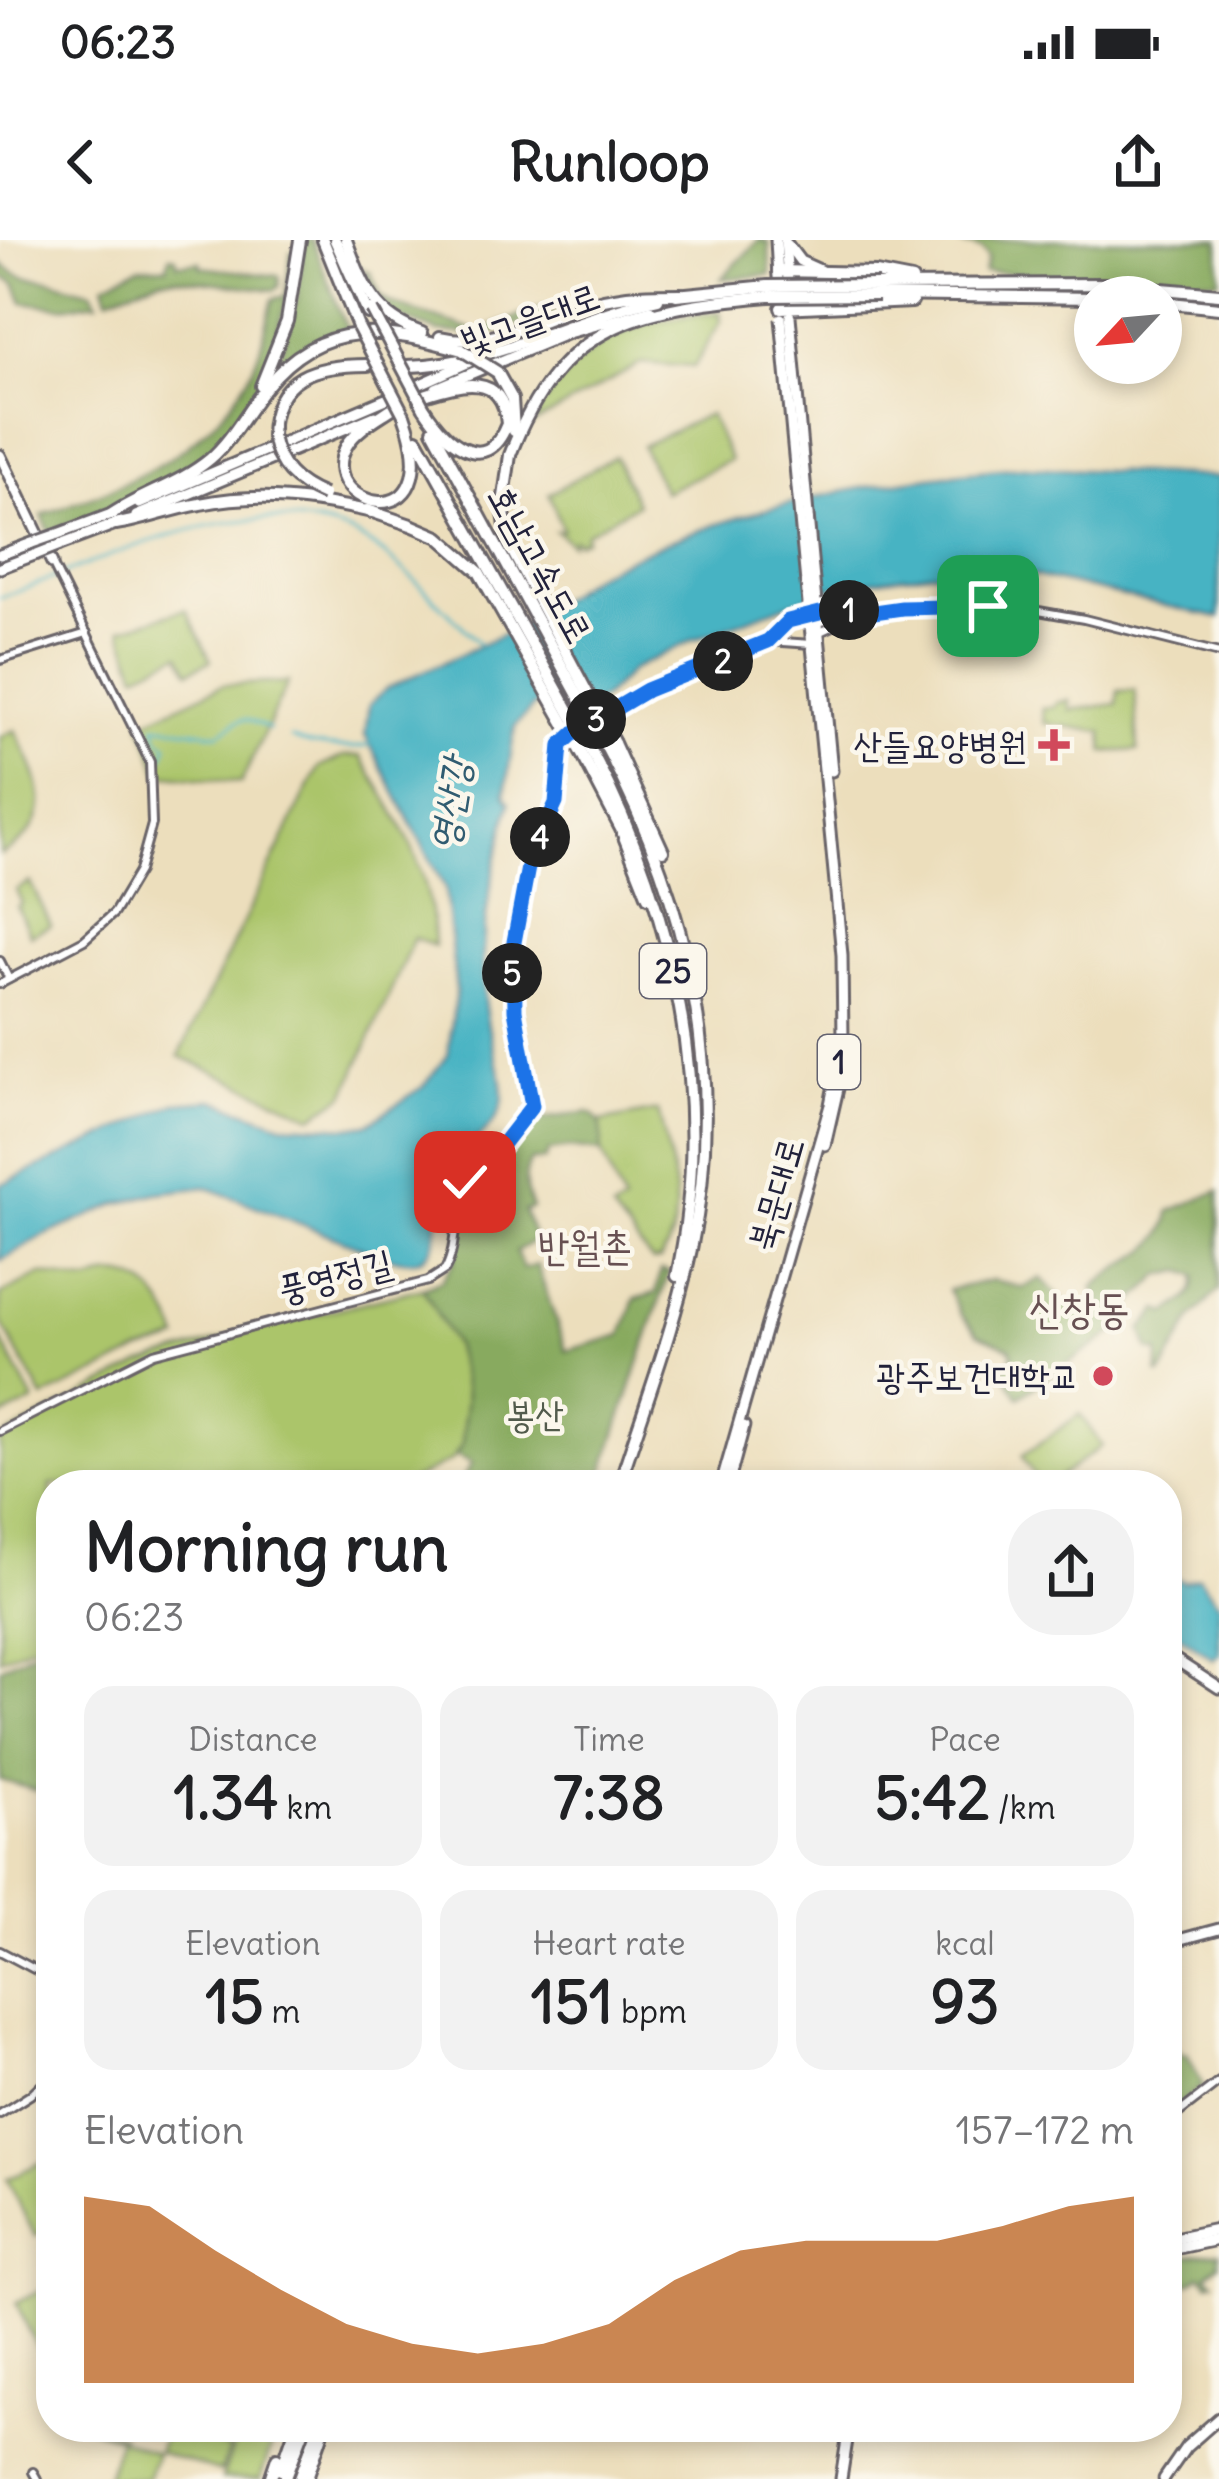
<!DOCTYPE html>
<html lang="en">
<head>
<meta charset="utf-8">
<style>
	body { margin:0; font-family:Delius,"Poor Story",sans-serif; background:#f2f2f2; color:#202124; height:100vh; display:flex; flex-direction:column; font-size:45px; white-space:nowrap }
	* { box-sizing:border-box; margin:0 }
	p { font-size:39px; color:#757577 }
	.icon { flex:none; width:66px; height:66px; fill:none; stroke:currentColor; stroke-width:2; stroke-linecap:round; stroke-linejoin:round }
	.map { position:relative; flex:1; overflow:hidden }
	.drawer { position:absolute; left:36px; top:1230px; width:1146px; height:972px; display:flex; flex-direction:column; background:#fff; border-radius:48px; box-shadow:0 6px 18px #0003 }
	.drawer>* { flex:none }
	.needle { width:78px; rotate:244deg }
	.fabs { position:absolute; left:1074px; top:36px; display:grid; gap:24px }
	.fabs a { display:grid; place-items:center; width:108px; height:108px; border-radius:50%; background:#fff; box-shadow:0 6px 18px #0003; font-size:60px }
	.pin { position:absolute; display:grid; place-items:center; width:102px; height:102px; color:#fff; margin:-51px; border-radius:24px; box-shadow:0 6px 18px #0006 }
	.km { position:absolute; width:60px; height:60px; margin:-30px; border-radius:50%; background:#222; color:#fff; font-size:33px; line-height:60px; text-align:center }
	.round { display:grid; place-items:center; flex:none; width:126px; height:126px; border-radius:48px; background:#f2f2f2 }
	.summary { display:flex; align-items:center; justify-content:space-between; height:204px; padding:0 48px }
	h1 { font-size:66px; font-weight:700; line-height:90px }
	.stats { display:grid; grid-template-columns:repeat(3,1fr); gap:18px; height:204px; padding:12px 48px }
	.stats div { display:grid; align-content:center; border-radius:30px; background:#f2f2f2; text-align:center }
	.stats b { font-size:60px; font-weight:700 }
	.stats small { font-size:33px; font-weight:400 }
	.stats p { font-size:33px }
	.chart { height:336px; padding:24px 48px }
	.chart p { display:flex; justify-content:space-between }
	.chart svg { width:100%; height:216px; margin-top:12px; fill:#b45309; opacity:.7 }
	.status { display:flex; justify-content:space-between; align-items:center; height:84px; padding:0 60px; background:#fff; direction:ltr }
	.status svg { height:33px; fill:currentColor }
	header { display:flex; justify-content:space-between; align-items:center; height:156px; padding:0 48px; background:#fff; font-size:54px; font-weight:700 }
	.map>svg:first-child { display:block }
</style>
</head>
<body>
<div class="status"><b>06:23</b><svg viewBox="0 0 49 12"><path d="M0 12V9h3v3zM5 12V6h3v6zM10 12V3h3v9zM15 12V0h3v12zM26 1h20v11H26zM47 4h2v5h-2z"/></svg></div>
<header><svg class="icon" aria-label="back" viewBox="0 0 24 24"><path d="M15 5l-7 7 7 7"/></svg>Runloop<svg class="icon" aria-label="share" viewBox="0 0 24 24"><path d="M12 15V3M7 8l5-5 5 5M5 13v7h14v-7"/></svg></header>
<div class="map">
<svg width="1219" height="2239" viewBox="0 0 1219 2239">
	<rect width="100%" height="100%" fill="#fbf7ec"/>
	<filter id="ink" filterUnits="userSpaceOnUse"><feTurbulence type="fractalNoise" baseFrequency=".00833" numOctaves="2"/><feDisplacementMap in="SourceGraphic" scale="24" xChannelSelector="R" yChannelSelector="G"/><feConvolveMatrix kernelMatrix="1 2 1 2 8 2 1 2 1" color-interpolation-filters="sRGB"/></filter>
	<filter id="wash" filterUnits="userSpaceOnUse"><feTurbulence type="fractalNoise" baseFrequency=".004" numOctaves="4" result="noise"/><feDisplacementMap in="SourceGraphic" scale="48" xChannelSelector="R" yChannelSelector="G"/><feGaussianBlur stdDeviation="2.7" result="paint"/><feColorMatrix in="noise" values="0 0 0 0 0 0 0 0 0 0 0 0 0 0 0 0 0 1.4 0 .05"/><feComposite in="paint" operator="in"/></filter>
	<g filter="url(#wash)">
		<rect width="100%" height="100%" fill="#ecdebc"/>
		<g fill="#abc56b" stroke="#667453" stroke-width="3">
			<path d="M720,72L721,81L694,127L642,123L531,185C554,140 594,99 644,84C668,77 696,76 720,72Z"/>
			<path d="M709,174L730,220L664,252L642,206Z"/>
			<path d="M615,216L637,264L586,293V299L577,302L574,299L571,304L556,291L563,290L549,254Z"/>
			<path d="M186,369L211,421L189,431L180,414L137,434L121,389Z"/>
			<path d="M288,442L241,543L160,534L141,483L223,445Z"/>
			<path d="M1135,450L1138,510L1104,512L1103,492L1044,483L1042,468L1053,467L1058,462L1069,461L1070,470L1117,464L1118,451Z"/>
			<path d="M15,490C40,540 62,583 0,615V497Z"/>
			<path d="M344,516H360C399,576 433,632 434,706L414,698L345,855L312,876L179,816L312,540L319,528Z"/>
			<path d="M30,642L51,685L30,695L17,667L22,663L16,650Z"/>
			<path d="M658,871C669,917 690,978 660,1020L652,1021L612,971L624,964L601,912L600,882Z"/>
			<path d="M41,1034C56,1035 73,1042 88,1042C92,1042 102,1037 106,1036C147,1030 168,1067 179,1099L142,1111L43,1158L0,1080V1055Z"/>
			<path d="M423,1048L455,1106L466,1155L462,1204L452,1220L403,1245H51V1397L0,1419V1199L142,1124L259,1088Z"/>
			<path d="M0,1097L34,1161L0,1178Z"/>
			<path d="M1080,1174L1102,1206L1049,1245H1040L1022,1216Z"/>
			<path d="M51,1918V1988L35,1996L7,1939Z"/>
			<path d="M51,2046V2118L44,2121L16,2063Z"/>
			<path d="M87,2187L122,2195L121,2199L156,2213L147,2239H106L119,2198Z"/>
			<path d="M167,2187H192L218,2196L216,2204L229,2209L221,2232L158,2212Z"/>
			<path d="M240,2187H278L260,2239H222Z"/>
		</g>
		<g fill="#88aa5f" stroke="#55664d" stroke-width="3">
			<path d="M305,0H312L347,89L311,101L277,126L297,60Z"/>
			<path d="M759,0L769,3L770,35L721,39Z"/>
			<path d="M959,0H1219V40L984,32L988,17L982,9L960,4Z"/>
			<path d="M291,12L295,13C282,92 259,186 186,231C144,257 94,274 49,292L42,275C122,247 202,217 247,139C261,115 266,85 273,59L285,56Z"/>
			<path d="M170,16L176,17L177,24L200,22V27L279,36V47L274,50L175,38L160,39L108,58L104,44L139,27H167Z"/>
			<path d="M0,22C23,42 27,35 54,41C68,45 77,49 92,51L98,62L61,67L23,62L15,44L0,35Z"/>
			<path d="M363,29L370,32L381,56L390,63L478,92L546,66L556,72L484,96L439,92L394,76L376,56Z"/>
			<path d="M589,872C605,880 602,896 601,912L569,908L549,911L545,920H531C522,936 525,951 532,968L524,971L535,1001L516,1011L523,1029L537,1025L566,1111L622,1095L635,1059L656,1053L661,1030L669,1032L599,1245H459L472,1223L456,1215L462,1204L466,1155L455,1106L423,1048L442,1040L454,1022L468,947L476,931L528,881Z"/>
			<path d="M1219,951V1050L1193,1077L1161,1135L1158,1134L1159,1112L1149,1110L1142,1089L1159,1070L1168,1073C1184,1060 1196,1059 1196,1036L1183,1031L1161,1035L1123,1072L1116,1091L1019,1157L1003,1133L1013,1115L1010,1108L978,1094L961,1075L948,1050L992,1040L1023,1048L1041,1038L1074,1072L1088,1075L1101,1063L1093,1048C1118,1021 1166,1014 1170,971Z"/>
			<path d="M51,1402V1555L0,1540V1428Z"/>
			<path d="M1179,1811L1182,1816L1187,1814L1203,1846L1167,1874V1816Z"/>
			<path d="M1219,2012V2024L1206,2035L1214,2041L1209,2043L1200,2035L1193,2042L1172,2047L1167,2041V2018Z"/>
		</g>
		<g fill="#46b3c3" stroke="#346a7f" stroke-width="3">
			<path d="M1023,227L1219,237V378L1036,336L935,332L839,345L695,399L633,429L603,458L550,484L547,465L536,464L515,486L505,555L510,563C492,634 474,706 487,780C491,807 504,833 503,859C500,889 466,901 455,925C450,935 444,948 441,959C436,975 440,999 429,1012C417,1026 402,1020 386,1017L206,947L157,953L117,964L41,997L0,1021V945L176,863L214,860L282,884L349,887L368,884L424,846L448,814L456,750L445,648L365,495L369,465L386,449C436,425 488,404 536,377C557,365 574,345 596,334C728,267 877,239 1023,227Z"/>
			<path d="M1173,1337L1184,1342L1199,1337L1219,1364V1414L1213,1419L1167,1386V1338Z"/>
		</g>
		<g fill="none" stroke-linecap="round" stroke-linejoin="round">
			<g stroke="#46b3c3" stroke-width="3">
				<path d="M0,358C107,320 231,251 346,291C387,306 447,372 480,404"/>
				<path d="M291,498C308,506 352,511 370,505"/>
				<path d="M163,517L168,505L158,498L155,485L218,494C245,478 238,474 269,489"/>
			</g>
		</g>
	</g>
	<g filter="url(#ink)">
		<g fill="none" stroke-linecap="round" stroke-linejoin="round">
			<defs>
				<g id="minor">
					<path d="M820,392L857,375"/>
					<path d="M768,401L812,404"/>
					<path d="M0,420L87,393"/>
					<path d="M601,476L647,450L762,404L796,378L825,372L860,373L971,365L1027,369L1084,379L1219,413"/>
					<path d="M0,721L9,739"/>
					<path d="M0,744L84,700L114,673L139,631L152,584L150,522L52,323"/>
					<path d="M0,1191L154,1113L428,1041L445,1030C459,1004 452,971 464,944C480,911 520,898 533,862L515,770L514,702L529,622L556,563L559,510L570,496"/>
					<path d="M0,1711L51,1738"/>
					<path d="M0,1874L30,1855L51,1835"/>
					<path d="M1167,1882L1219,1842"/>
					<path d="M33,2232L37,2239"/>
				</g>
				<g id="major">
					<path d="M776,0L778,37"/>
					<path d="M785,0L789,53"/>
					<path d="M788,5L800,21L820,30"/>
					<path d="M416,146L472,121"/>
					<path d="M436,148L568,93L651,70"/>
					<path d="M0,215L52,323"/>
					<path d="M139,264L386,159"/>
					<path d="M136,276L375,176"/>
					<path d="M55,295L117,272"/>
					<path d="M60,305L121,282"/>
					<path d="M0,315L32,303"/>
					<path d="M0,328L37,314"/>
					<path d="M818,385L832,531"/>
					<path d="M825,905L848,805"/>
					<path d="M721,1245L830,865L843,800L842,715L810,385"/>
					<path d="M728,1245L744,1186"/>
					<path d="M1167,1414L1219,1448"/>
					<path d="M1167,1703L1219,1689"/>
					<path d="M299,2239L318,2187"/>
					<path d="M307,2239L325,2187"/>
					<path d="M841,2239L849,2187"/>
					<path d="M1164,2239L1186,2207L1219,2178"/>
				</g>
				<g id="highway">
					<path d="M323,0L358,87"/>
					<path d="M335,0L368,73"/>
					<path d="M346,0C363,45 373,76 422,93"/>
					<path d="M778,31L876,33L912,40"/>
					<path d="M879,45L1105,44L1219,54"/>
					<path d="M676,55L768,46"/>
					<path d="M879,55L1095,58"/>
					<path d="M1161,62L1219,68"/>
					<path d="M781,68L912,62"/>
					<path d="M440,97C494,110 545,75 596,62C625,54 652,54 681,54"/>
					<path d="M406,126C490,126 575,76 658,59"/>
					<path d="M497,132L512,159L514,191"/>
					<path d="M261,146L287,81L300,0"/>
					<path d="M421,156C457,145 503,129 507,184C485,240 444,199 424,168"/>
					<path d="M391,169C376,179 357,189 347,205C311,267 451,305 404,175"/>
					<path d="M433,190L472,261"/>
					<path d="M272,196C273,134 317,125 368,125"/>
					<path d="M417,199L456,269"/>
					<path d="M510,215C560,82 639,68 769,56"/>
					<path d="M367,270L411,285"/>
					<path d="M112,274C144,253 180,244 210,219C233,199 247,170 267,146C322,77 387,89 462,110"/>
					<path d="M116,284C144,280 171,269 200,264C260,252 313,259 372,272"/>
					<path d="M614,503L663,611"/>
					<path d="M606,507C688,662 728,835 691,1009C674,1089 644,1167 619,1245"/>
					<path d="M593,514C675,672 715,860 677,1036"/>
					<path d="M584,518L621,589L648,657"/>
					<path d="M1167,2000L1219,1989"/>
					<path d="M1167,2010L1219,1999"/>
					<path d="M281,2230L296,2187"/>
					<path d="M270,2239L277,2218"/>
					<path d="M285,2239L305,2187"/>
				</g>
			</defs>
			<use href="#minor" stroke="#696468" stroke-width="12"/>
			<use href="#major" stroke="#696468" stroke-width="15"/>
			<use href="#highway" stroke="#696468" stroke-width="16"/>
			<use href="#minor" stroke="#fff" stroke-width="6"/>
			<use href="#major" stroke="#fff" stroke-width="9"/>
			<use href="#highway" stroke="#fff" stroke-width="10"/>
			<defs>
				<g id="major-bridge">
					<path d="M790,76L818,385"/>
					<path d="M781,78L810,385"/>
					<path d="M32,303L55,295"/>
					<path d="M37,314L60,305"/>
				</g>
				<g id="highway-bridge">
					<path d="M768,46L879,45"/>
					<path d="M769,56L879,55"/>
					<path d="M372,70L424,168"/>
					<path d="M358,87L404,175"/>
					<path d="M462,110L497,132"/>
					<path d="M272,196C278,227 295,243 324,255"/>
					<path d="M510,215L503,264L508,303L614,503"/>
					<path d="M472,261L606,507"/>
					<path d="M456,269L593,514"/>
					<path d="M411,285L439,297L479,332L584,518"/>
				</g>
			</defs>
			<use href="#major-bridge" stroke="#696468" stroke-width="15" stroke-linecap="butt"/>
			<use href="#highway-bridge" stroke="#696468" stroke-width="16" stroke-linecap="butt"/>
			<use href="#major-bridge" stroke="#fff" stroke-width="9"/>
			<use href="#highway-bridge" stroke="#fff" stroke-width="10"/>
		</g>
	</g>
	<g fill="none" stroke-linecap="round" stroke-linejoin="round" filter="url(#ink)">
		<defs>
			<path id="route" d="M465,942L478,924L501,906L532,866L515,770L514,702L529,622L556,563L561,505L574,493L647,450L768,401L788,381L824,372L860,374L902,368L988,366"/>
		</defs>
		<use href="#route" stroke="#fff" stroke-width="24"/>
		<use href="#route" stroke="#1a73e8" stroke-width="15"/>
	</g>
	<g fill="#d1495b" stroke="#fbf7ec" stroke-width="4.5">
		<path d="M1048 487h12v12h12v12h-12v12h-12v-12h-12v-12h12z"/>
		<circle cx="1103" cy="1136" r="12"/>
	</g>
	<g text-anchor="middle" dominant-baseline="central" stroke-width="9" stroke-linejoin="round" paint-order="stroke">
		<g fill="#fbf7ec" stroke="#636270" stroke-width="3">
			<rect x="640" y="704" width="66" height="54" rx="9"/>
			<rect x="818" y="795" width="42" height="54" rx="9"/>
		</g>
		<g font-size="33" font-weight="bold" fill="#22223b">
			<text x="673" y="731">25</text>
			<text x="839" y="822">1</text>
		</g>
		<g font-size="36" fill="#22223b" stroke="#fbf7ec">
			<text transform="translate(530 79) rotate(-20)">빛고을대로</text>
			<text transform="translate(540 324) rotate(61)">호남고속도로</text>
			<text transform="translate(776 954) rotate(-74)">북문대로</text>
			<text transform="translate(335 1036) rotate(-14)">풍영정길</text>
		</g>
		<g font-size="36" fill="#22223b" stroke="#fbf7ec" text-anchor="end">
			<text x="1027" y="505">산들요양병원</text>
			<text x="1079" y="1136">광주보건대학교</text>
		</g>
		<g font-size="36" fill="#525b4c" stroke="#fbf7ec">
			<text x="535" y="1174">봉산</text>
		</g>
		<g font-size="39" font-style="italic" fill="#305c71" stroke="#fbf7ec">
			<text transform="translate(450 564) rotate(-81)">영산강</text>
		</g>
		<g font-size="39" fill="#675052" stroke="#fbf7ec">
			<text x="585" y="1006">반월촌</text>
		</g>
		<g font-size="42" fill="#675052" stroke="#fbf7ec">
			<text x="1079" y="1068">신창동</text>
		</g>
	</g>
</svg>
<div class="fabs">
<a><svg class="needle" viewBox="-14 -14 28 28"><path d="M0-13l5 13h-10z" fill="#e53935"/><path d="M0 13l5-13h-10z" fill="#757577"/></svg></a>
</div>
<div class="pin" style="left:988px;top:366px;background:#1e9e55"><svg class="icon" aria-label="arrive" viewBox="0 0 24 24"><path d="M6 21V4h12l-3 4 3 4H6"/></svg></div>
<div class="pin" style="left:465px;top:942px;background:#d93025"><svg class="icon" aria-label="check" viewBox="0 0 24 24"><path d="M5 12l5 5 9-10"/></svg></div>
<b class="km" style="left:849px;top:370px">1</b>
<b class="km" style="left:723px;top:421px">2</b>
<b class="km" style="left:596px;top:479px">3</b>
<b class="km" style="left:540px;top:597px">4</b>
<b class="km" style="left:512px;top:733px">5</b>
<section class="drawer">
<div class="summary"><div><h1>Morning run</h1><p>06:23</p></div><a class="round"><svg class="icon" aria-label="share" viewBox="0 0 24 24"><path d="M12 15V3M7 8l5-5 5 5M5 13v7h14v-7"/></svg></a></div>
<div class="stats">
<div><p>Distance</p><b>1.34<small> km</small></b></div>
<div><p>Time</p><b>7:38</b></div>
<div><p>Pace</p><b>5:42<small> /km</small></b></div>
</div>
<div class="stats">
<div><p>Elevation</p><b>15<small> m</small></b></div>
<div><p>Heart rate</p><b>151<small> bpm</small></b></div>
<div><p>kcal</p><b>93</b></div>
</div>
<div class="chart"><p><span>Elevation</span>157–172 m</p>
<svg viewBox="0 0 160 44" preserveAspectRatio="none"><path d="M0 44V6L10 8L20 17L30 25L40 32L50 36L60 38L70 36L80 32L90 23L100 17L110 15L120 15L130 15L140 12L150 8L160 6V44z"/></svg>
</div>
</section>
</div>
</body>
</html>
